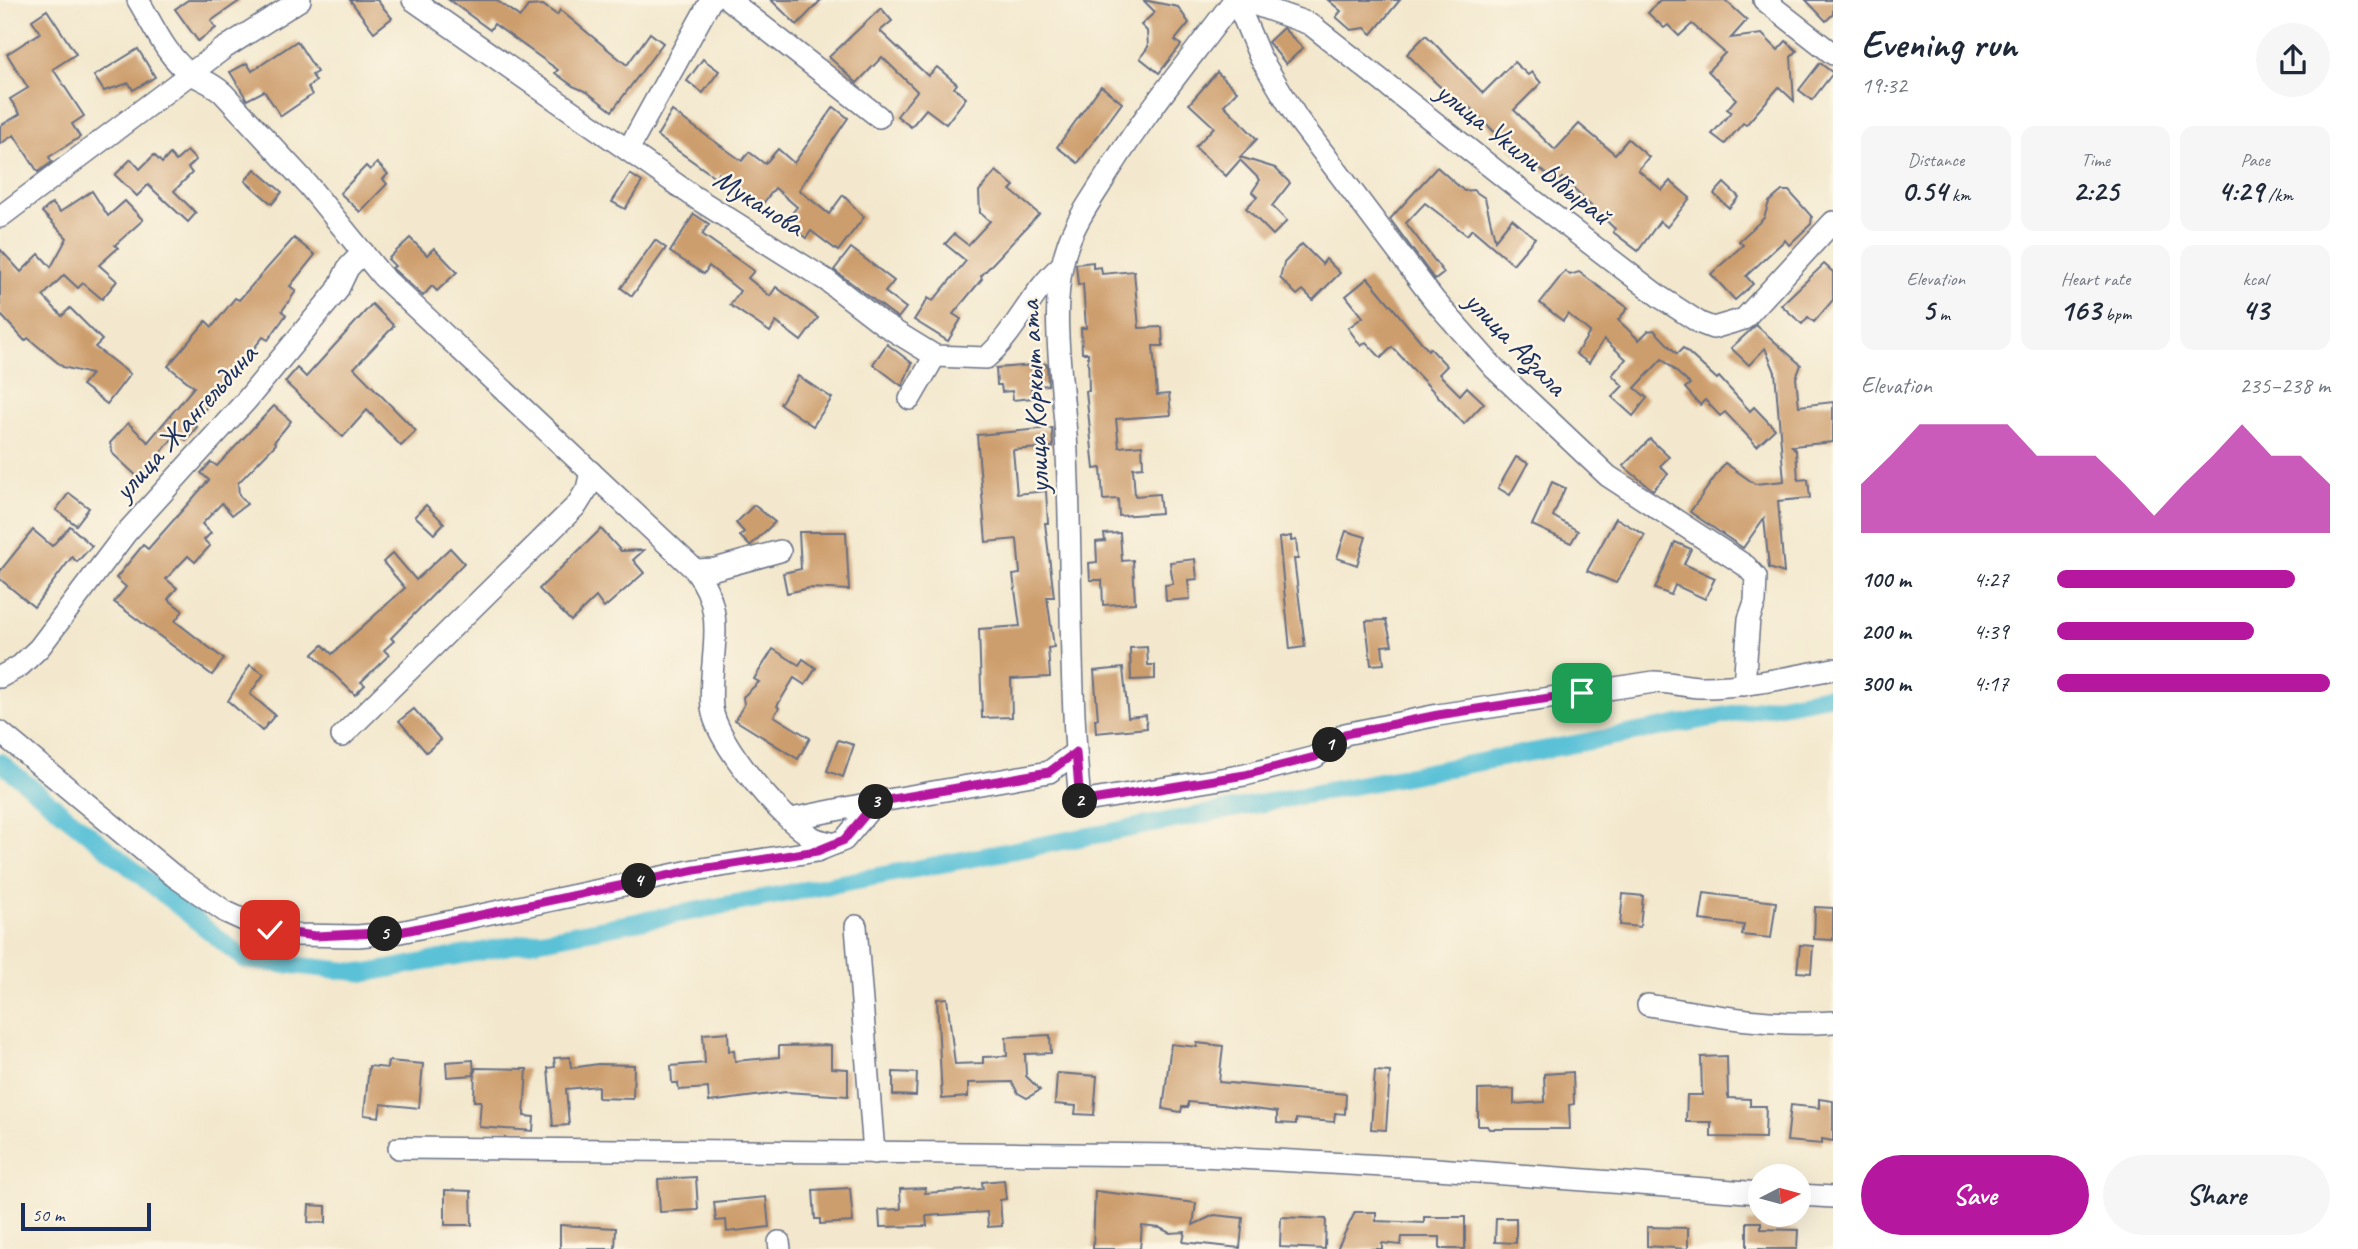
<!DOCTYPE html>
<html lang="en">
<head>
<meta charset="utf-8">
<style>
	body { margin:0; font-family:Caveat,sans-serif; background:#f6f6f7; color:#1f2937; height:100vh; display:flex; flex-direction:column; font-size:26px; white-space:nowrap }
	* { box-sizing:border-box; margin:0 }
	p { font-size:23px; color:#747a83 }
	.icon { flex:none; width:38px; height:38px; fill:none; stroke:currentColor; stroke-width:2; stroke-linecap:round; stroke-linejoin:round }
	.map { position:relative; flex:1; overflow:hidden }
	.drawer { display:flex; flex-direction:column; background:#fff; width:525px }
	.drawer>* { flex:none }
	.needle { width:46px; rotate:84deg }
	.controls { position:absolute; left:1748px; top:1164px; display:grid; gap:14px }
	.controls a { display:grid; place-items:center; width:63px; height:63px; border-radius:50%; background:#fff; box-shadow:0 7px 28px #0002; font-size:35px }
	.scale { position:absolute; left:21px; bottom:18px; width:130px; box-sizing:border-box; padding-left:7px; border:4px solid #1b2f5e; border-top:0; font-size:19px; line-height:24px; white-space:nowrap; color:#1b2f5e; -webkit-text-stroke:5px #fcf5e5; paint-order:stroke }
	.pin { position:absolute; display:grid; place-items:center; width:60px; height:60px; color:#fff; margin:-30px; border-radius:14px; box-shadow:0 4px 10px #0006 }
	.km { position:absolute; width:35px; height:35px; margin:-18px; border-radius:50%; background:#222; color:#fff; font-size:19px; line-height:35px; text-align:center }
	.round { display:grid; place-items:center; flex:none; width:74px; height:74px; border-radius:37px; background:#f6f6f7 }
	.headline { display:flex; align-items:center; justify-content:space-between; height:119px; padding:0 28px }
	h1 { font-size:38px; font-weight:600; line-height:52px }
	.stats { display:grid; grid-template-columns:repeat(3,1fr); gap:10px; height:119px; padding:7px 28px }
	.stats div { display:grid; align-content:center; border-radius:14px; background:#f6f6f7; text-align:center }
	.stats b { font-size:30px; font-weight:600 }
	.stats small { font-size:19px; font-weight:400 }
	.stats p { font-size:19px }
	.chart { height:196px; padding:14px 28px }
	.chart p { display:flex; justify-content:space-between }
	.chart svg { width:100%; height:126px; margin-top:7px; fill:#b5179e; opacity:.7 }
	.primary-button { display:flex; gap:14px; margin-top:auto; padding:14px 28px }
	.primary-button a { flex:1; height:80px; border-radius:42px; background:#b5179e; color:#fff; font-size:28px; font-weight:600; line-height:80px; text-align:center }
	.primary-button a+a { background:#f6f6f7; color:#1f2937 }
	ul { padding:0 28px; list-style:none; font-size:23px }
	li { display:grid; grid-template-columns:112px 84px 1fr; align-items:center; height:52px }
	li i { height:18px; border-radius:9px; background:#b5179e }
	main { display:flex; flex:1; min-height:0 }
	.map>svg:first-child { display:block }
</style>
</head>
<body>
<main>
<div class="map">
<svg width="1833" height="1249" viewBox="0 0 1833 1249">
	<rect width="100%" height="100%" fill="#fcf5e5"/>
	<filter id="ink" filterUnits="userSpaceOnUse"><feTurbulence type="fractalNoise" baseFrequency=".0143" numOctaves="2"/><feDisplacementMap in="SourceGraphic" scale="14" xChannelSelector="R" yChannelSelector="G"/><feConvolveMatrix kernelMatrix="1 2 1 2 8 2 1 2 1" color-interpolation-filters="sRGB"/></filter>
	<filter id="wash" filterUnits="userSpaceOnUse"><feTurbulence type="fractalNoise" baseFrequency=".00686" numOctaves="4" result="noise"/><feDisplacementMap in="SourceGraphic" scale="28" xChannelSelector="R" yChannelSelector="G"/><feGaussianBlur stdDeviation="1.57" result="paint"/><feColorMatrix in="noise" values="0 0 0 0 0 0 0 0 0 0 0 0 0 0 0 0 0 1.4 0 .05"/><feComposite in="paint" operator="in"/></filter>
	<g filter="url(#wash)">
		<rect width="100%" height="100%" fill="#f3e8cd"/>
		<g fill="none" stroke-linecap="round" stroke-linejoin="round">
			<path stroke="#5ac1d7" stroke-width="18" d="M0,762L245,960L367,973L1833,695"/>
		</g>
		<g id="blocks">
			<g fill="#cd9e6d">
				<path d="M188,0H241L211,21L216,28L198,41L175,9Z"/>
				<path d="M350,0H377L392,18L374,32Z"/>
				<path d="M449,0H496L520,17L528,6L543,5L557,15L560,10L627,65L650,33L663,43L612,111L587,92L573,86L555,73L558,70L494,24L490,30Z"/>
				<path d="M771,0H821L797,25Z"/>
				<path d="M1143,0L1178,7L1189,23L1175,40L1181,45L1159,73L1140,58L1148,47L1147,31L1141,25L1155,12Z"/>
				<path d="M1328,0H1400L1372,34L1365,28L1351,30L1336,17L1341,11Z"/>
				<path d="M1660,0H1725L1747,20L1731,38L1762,34L1778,50L1786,41L1797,51L1791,57L1794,101L1779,87L1746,125L1743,123L1725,144L1712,134L1731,112L1727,109L1736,99L1708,71L1725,53L1692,24L1679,36L1668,25L1664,28L1648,13Z"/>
				<path d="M1806,0H1833V14L1826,21Z"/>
				<path d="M881,8L892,21L880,31L928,76L937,67L957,84L954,88L966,98L946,124L926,109L911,127L897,116L917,91L882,57L857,83L829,57Z"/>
				<path d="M47,10L76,54L53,69L84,116L72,124L80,137L49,157L52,162L38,172L14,135L0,144V126L20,114L10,99L28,88L7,54L40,33L32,20Z"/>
				<path d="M1283,28L1303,48L1286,64L1268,42Z"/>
				<path d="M1426,35L1483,93L1514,62L1528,75L1532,72L1541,83L1514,110L1555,150L1579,124L1615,154L1628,139L1649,157L1638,170L1662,190L1670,181L1690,198L1667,227L1660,221L1638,251L1613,232L1615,229L1562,178L1558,183L1526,157L1523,160L1469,107L1466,110L1436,83L1407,54Z"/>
				<path d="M297,41L317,72L312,75L316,81L308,87L312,95L281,116L264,91L247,100L230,72L247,63L252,71Z"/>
				<path d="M138,49L155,77L133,90L129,83L104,91L94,76Z"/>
				<path d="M703,59L719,71L703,93L687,81Z"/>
				<path d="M1820,63L1833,73L1812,100L1799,90Z"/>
				<path d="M1217,72L1237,91L1224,105L1257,139L1240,157L1275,168L1290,183L1272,206L1287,221L1273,235L1246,208L1257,197L1252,192L1260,180L1240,160L1226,176L1195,147L1214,127L1189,104Z"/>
				<path d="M1101,86L1122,103L1078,163L1057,147Z"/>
				<path d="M834,107L848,118L799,190L829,214L843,195L864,217L838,251L811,231L806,238L789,225L796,215L793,212L797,207L775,188L761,206L718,173L715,177L657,136L672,111L742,161L749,152L765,164L778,149L794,163Z"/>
				<path d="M187,151L196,160L188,168L192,173L174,191L196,213L188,222L148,185L137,196L115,175L131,159L140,169L154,155L162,163L170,154L176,161Z"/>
				<path d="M377,163L388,174L383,179L387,184L360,212L340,193L366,166L370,170Z"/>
				<path d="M1437,167L1464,191L1473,190L1485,198L1495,240L1512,219L1535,238L1513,264L1472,229L1467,235L1425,203L1406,223L1444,273L1435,280L1390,219Z"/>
				<path d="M255,169L282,192L272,204L245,181Z"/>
				<path d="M996,171L1014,186L1010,190L1039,214L981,276L982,279L953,314L961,319L948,341L914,320L928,298L933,301L966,261L945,244L954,234L968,245L990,221L980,213L979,191Z"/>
				<path d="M630,174L642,182L625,209L612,202Z"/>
				<path d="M1724,183L1739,197L1729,208L1714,194Z"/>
				<path d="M92,191L108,216L125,201L143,220L115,245L118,248L99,265L117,281L102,299L83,283L78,288L64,275L43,296L62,316L70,308L102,340L95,347L130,374L107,404L82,385L91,374L63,367L28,338L25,341L0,314V249L21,272L39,254L51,267L67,238L42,212L52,203L60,212Z"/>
				<path d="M1782,191H1789L1812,217L1811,224L1789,245L1785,240L1746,276L1753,284L1735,300L1711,274L1743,245L1739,241L1764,218L1769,202Z"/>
				<path d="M694,214L709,224L702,234L754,271L748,278L770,296L776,287L818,318L801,341L776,322L770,332L730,305L740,291L709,266L704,274L670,252Z"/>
				<path d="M294,238L315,255L290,286L296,291L282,311L286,315L268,340L263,337L220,390L193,424L197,427L186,440L176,434L140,479L113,454L110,443L128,423L148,442L194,387L168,366L206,321L212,327L235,298L239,300Z"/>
				<path d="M410,238L427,255L434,248L457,272L437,291L432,286L423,296L392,268L395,266L388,259Z"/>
				<path d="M655,240L666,248L632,296L621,288Z"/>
				<path d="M1302,244L1322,264L1326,259L1340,273L1313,300L1303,290L1297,295L1280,278L1284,263Z"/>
				<path d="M851,248L894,281L885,292L906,308L898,318L834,270Z"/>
				<path d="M1093,262V268L1101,267L1102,274L1134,271L1139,328L1162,327L1163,346H1153L1157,395L1169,394L1171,415L1116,419L1119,447L1142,445L1143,467L1133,468L1135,496L1159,494L1161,513L1119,516L1118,499L1103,500L1101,468L1094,469L1086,391H1089L1088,353H1082L1081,328H1086L1083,284L1078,285L1076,264Z"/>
				<path d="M1824,264L1833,272V300L1814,322L1808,317L1802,324L1781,305Z"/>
				<path d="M1565,271L1570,275L1579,272L1628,308L1618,320L1639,340L1648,331L1654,330L1677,354L1683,348L1717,379L1719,377L1750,411L1754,407L1775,429L1757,446L1725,412L1720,416L1705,400L1700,405L1685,388L1690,384L1662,359L1635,388L1647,398L1633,416L1612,397L1623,386L1612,375L1626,359L1604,339L1589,363L1576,354L1590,332L1568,314L1563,321L1540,303Z"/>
				<path d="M1368,278L1428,350L1430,348L1447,366L1439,374L1460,395L1467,387L1484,403L1464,424L1392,347L1381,358L1366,342L1361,346L1348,328L1363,317L1346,296Z"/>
				<path d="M372,304L394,326L354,368L416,431L401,446L367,410L343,437L285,382L297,368L306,377Z"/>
				<path d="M1756,325L1801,365L1796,378L1799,406L1833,402V442L1792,446L1796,450L1798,480L1808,479L1810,498L1778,501L1784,573L1769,568L1764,518L1743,548L1690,512L1725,463L1755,484L1784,481L1775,372L1765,348L1749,365L1731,348Z"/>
				<path d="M887,344L912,363L902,386L873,364Z"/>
				<path d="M1047,364L1048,385L1031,387L1032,398L1013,400L1012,391L1002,392L1001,385H997L996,368Z"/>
				<path d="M798,376L832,398L813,426L780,404Z"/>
				<path d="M274,406L291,421L274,442L276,444L238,483L239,495L247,504L232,515L222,503L202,524L211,533L204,540L210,546L195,562L188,556L166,579L177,588L168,599L183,611L175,621L224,659L212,675L114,602L126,587L116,578L143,545L148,549L209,480L201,473L211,462L217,466Z"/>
				<path d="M1052,428L1053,447L1013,450L1017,494L1046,491L1048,523H1045L1054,597H1047L1054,647L1048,648L1050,677L1011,679L1012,717L982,718L979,629L1020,626L1013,575L1020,574L1017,539L986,542L977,435Z"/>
				<path d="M1650,439L1669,457L1660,466L1668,474L1653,490L1623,466Z"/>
				<path d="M1516,457L1528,463L1510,495L1498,488Z"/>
				<path d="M1552,482L1565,488L1553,516L1578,531L1571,543L1532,525Z"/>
				<path d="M69,493L89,508L76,525L56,510Z"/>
				<path d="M426,505L444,523L434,534L415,516Z"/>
				<path d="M754,505L775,522L750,546L740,536L744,532L736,523Z"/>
				<path d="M1616,518L1645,535L1616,583L1587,571Z"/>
				<path d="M70,526L92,546L77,562L72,557L34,607L0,579V571L33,530L52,546Z"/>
				<path d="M601,529L621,551L644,550L633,560L644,573L604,608L596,597L571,621L539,589Z"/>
				<path d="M1346,531L1366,537L1357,565L1337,558Z"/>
				<path d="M799,532H846L849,590L809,588L787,593L783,573L801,569Z"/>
				<path d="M1120,533L1122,561L1133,560L1135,603L1103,605L1102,580H1090L1089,563L1097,562L1096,542L1105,541L1104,534Z"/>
				<path d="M1291,536V541L1296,540L1298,559H1294L1305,647L1290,649L1279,538Z"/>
				<path d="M1675,542L1691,549L1684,564L1715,578L1705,599L1675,585L1671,595L1655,589Z"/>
				<path d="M450,548L464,563L391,638L394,641L384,650L389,655L361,682L365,685L355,695L313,654L323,645L332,654L405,588L383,562L393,553L416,580Z"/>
				<path d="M1195,559L1197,579L1188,580L1190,599L1166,601L1165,585L1173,584L1170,562Z"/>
				<path d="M1386,620L1392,645L1382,646L1384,664L1371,665L1366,621Z"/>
				<path d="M1147,647L1148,665H1155V679L1131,680L1130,648Z"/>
				<path d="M773,649L799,665L803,659L816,668L805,685L794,678L777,706L779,708L774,716L810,738L798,759L735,720L744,705L743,697L759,682L754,679Z"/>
				<path d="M250,665L264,674L250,694L275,715L262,731L228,701Z"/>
				<path d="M1123,668L1128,717L1146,715L1147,728L1096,733L1095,719H1098L1094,671Z"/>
				<path d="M414,709L441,740L426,752L399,721Z"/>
				<path d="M838,740L854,745L843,777L827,771Z"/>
				<path d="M1704,893L1776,902L1771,938L1742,935L1744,925L1700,920Z"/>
				<path d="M1623,894L1643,896L1640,927L1620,925Z"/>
				<path d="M1815,907L1833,908V940L1814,939Z"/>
				<path d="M1800,945L1813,946L1811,973L1797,972Z"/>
				<path d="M947,998L955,1064L983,1063V1057L1007,1056L1006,1037L1050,1035L1051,1053L1025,1054L1026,1076L1040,1090L1027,1098L1018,1093L1012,1082L968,1083V1097L942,1099L937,999Z"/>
				<path d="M728,1032L729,1051L734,1050L735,1061L779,1057V1046L831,1045V1068L848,1069V1096L786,1092L709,1102L708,1088L679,1090L678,1083H672L671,1066L705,1063L703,1034Z"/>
				<path d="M1197,1043L1223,1046L1219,1082L1346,1094L1345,1114L1335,1113L1334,1122L1296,1119V1124L1277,1123V1112L1222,1105L1188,1102V1107H1182L1181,1112L1163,1109L1171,1044L1197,1047Z"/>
				<path d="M1727,1056L1728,1098L1750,1099V1106H1766L1765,1138L1711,1137V1122H1686L1687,1095H1702L1701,1057Z"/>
				<path d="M570,1057L571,1068L598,1064L634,1065L633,1099L598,1098V1086L566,1089L569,1125L553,1126L548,1068L555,1067L554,1058Z"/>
				<path d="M473,1060L474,1075L447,1077L446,1062Z"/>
				<path d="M388,1061L423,1064L419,1108L381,1104L379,1117L364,1115L369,1066L387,1068Z"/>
				<path d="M475,1068L527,1069L524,1116L534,1117L533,1131L479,1127L481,1101H474Z"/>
				<path d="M1375,1071L1390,1072L1386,1130L1371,1129Z"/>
				<path d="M893,1072L917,1073L916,1096L893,1095Z"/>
				<path d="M1573,1072L1574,1104L1569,1105L1570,1129H1489L1487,1126H1478V1090L1514,1089V1104L1545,1102L1544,1074Z"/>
				<path d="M1057,1073L1097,1076L1094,1115L1075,1114L1076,1106L1055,1104Z"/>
				<path d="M1819,1099L1833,1101V1141L1822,1139V1144L1787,1141L1791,1105L1819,1108Z"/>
				<path d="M696,1177L698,1210L660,1212L658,1179Z"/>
				<path d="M1004,1180L1006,1199L1000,1200L1002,1226L988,1227L987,1212L926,1216L927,1226L880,1227L879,1210L901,1209L900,1189L925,1188V1193L983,1189L982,1182Z"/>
				<path d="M850,1188L853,1222L820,1224V1219H815L813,1190Z"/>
				<path d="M445,1190L471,1191L472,1225H445Z"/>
				<path d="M1095,1191L1196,1203L1193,1225L1214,1215L1243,1218L1240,1248L1183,1242L1185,1232L1170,1233L1160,1228L1142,1226L1140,1249H1093Z"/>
				<path d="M766,1197L769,1227L727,1232L726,1220L716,1221L714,1202Z"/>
				<path d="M309,1205L326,1206V1223L308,1222Z"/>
				<path d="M1355,1212H1376V1221L1424,1223V1217H1465V1249H1440V1237H1402L1401,1245L1382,1243V1249H1337Z"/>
				<path d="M1281,1217L1326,1219L1325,1249L1280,1247Z"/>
				<path d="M1496,1218H1516V1243L1495,1242Z"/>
				<path d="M1747,1222H1761V1229L1798,1230L1797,1249H1747Z"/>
				<path d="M560,1225L616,1228L615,1249H560Z"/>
				<path d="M1647,1227L1688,1228V1249L1647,1246Z"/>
			</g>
		</g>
	</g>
	<g filter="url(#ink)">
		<use href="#blocks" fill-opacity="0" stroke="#677085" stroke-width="2"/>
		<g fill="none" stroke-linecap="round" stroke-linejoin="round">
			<defs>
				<g id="minor">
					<path d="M138,0C152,23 167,58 190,73C203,81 211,82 223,93L308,185L382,276L694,569C731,615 707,658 712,708C716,743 783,822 814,838C820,841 828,842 834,844"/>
					<path d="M413,0L696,198L826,280L883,324L935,356L986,358C1016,332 1031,292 1061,266"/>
					<path d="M729,0L879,117"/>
					<path d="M1234,0C1189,61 1140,119 1101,184C1089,203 1075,223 1068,244C1046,307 1065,388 1067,454C1072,570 1069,687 1080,802L1245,775L1315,757L1345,734L1438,715L1654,682C1671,682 1687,687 1703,687C1747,687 1790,677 1833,669"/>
					<path d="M1236,0L1260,57L1297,118L1435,301L1495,369L1608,476L1746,566L1756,577L1755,602L1749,619L1744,685"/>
					<path d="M1242,0L1310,24L1524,193L1660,297L1700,323L1713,328L1744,319L1833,222"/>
					<path d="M1764,0L1833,54"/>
					<path d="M628,150L711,0"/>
					<path d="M0,217L223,49L300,0"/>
					<path d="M910,399L935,356"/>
					<path d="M696,570L715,569L780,551"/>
					<path d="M0,677L20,666L39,648L126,533L245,402L337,291L348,268L363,252"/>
					<path d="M0,732L174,876L226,912L250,923L294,935L358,936L400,932L695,870L817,851L844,840L876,802L1049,772L1076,752"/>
					<path d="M342,736L577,505L587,489L591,472"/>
					<path d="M791,819L876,802"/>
					<path d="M856,926L874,1153"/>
					<path d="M1648,1005C1709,1015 1771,1027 1833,1022"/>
					<path d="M399,1148L1184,1155L1437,1169L1760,1193"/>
					<path d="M1799,1195L1833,1197"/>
					<path d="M779,1242L780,1249"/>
				</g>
			</defs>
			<use href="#minor" stroke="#677085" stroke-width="24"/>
			<use href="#minor" stroke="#fff" stroke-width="21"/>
		</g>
	</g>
	<g fill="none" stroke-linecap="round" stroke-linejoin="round" filter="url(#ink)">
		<defs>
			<path id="route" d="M270,930L315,936L400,932L695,870L817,851L844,840L876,802L1049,772L1076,752L1080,802L1245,775L1315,757L1345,734L1438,715L1582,693"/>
		</defs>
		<use href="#route" stroke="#fff" stroke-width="14"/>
		<use href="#route" stroke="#b5179e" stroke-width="9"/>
	</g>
	<g text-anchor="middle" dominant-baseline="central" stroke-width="5" stroke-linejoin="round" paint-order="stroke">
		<g font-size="30" fill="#1b2f5e" stroke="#fcf5e5">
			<text transform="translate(1524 153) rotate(38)">улица Укили Ыбырай</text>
			<text transform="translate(759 202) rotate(32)">Муканова</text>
			<text transform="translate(1516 343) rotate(46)">улица Абзала</text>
			<text transform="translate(1034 397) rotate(-93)">улица Коркыт ата</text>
			<text transform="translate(185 422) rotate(-48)">улица Жангельдина</text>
		</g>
	</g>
</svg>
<div class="controls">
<a><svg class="needle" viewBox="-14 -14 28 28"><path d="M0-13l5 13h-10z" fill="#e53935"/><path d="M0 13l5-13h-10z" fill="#747a83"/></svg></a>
</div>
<div class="scale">50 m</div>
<div class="pin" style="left:1582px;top:693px;background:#1e9e55"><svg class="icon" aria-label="arrive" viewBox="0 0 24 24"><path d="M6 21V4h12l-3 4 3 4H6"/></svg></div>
<div class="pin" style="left:270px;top:930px;background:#d93025"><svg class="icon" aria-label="check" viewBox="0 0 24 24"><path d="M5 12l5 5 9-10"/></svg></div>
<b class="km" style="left:1330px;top:745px">1</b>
<b class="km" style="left:1080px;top:801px">2</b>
<b class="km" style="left:876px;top:802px">3</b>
<b class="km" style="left:639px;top:881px">4</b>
<b class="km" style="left:385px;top:934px">5</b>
</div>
<section class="drawer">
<div class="headline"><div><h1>Evening run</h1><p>19:32</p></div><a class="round"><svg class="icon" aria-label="share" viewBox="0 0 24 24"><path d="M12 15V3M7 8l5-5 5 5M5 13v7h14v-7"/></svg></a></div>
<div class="stats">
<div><p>Distance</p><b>0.54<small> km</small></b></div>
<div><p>Time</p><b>2:25</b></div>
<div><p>Pace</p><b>4:29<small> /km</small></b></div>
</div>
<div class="stats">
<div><p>Elevation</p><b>5<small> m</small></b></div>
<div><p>Heart rate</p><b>163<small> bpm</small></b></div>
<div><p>kcal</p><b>43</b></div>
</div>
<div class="chart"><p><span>Elevation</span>235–238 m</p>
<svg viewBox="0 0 160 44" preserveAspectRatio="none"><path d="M0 44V27L10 17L20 6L30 6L40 6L50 6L60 17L70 17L80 17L90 27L100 38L110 27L120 17L130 6L140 17L150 17L160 27V44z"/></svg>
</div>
<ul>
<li><b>100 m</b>4:27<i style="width:87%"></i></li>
<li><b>200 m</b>4:39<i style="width:72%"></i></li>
<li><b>300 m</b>4:17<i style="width:100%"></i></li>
</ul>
<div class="primary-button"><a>Save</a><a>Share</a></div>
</section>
</main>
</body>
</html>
